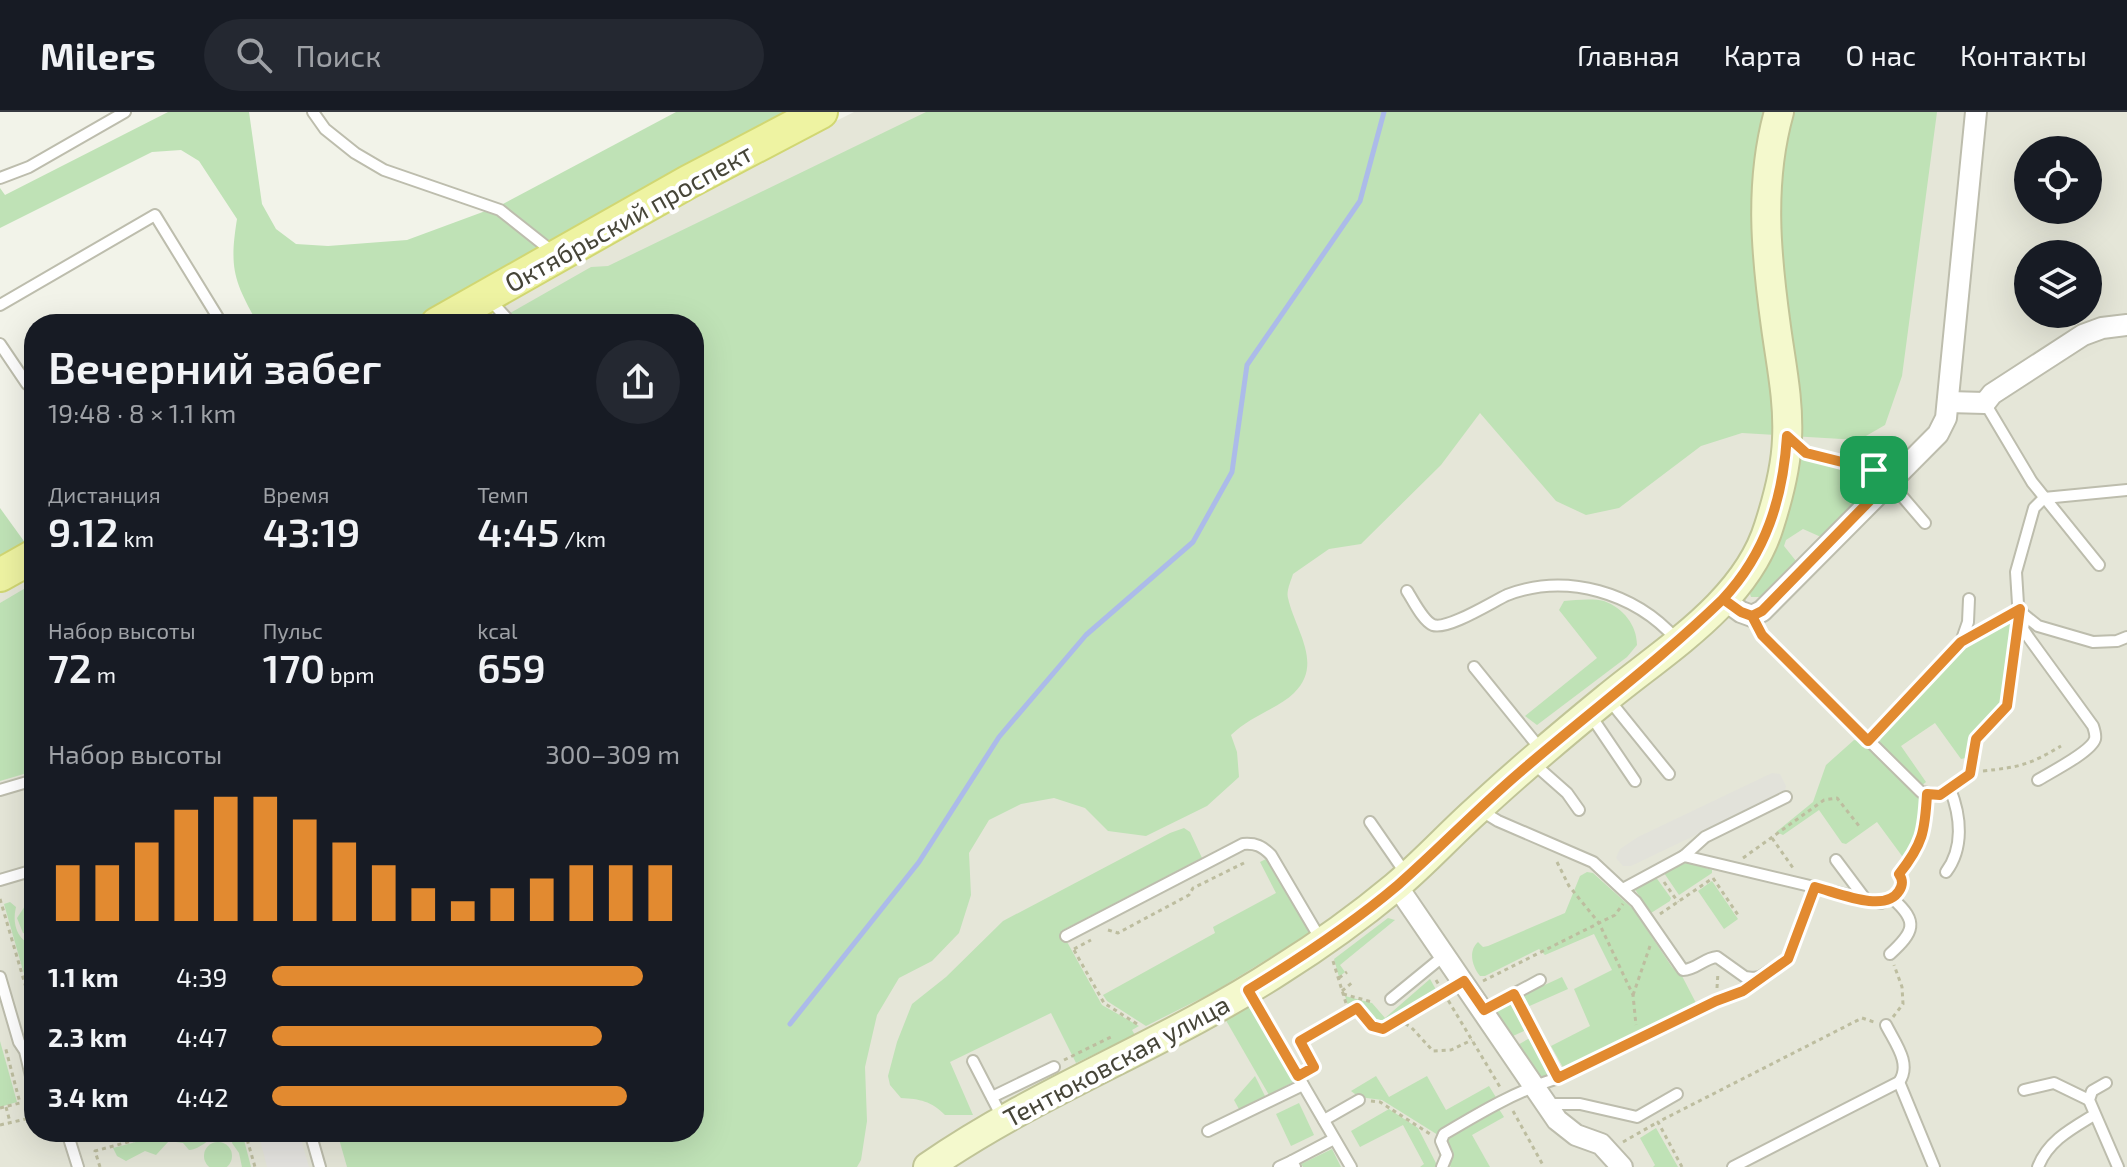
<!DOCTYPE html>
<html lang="ru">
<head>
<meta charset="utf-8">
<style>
	body { margin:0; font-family:"Exo 2",sans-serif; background:#242831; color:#f1f3f6; height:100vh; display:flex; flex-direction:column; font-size:30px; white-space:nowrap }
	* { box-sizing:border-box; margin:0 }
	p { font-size:26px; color:#9ea1a6 }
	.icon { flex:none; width:44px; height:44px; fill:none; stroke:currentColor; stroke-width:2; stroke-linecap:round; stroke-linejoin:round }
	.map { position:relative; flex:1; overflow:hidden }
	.side { position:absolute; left:24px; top:202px; width:680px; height:828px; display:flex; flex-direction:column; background:#171b24; border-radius:32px; box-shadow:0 8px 32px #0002 }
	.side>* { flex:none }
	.buttons { position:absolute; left:2014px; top:24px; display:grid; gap:16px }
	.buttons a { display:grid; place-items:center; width:88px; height:88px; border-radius:50%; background:#171b24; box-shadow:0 8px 32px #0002; font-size:40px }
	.pin { position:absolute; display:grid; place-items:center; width:68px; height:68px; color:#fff; margin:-34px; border-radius:16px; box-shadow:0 4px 12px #0006 }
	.round { display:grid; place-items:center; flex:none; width:84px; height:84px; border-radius:42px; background:#242831 }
	.headline { display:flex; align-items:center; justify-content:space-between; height:136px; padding:0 24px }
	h1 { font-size:44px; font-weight:600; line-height:60px }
	.stats { display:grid; grid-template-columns:repeat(3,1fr); gap:12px; height:136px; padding:8px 24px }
	.stats div { display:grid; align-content:center }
	.stats b { font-size:40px; font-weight:600 }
	.stats small { font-size:22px; font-weight:400 }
	.stats p { font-size:22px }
	.chart { height:224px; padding:16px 24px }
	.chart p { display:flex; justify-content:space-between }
	.chart svg { width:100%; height:144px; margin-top:8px; stroke:#e28a30; stroke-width:6 }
	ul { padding:0 24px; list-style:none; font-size:26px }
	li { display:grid; grid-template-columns:128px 96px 1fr; align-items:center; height:60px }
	li i { height:20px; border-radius:10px; background:#e28a30 }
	header { display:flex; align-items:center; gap:48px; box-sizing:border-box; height:112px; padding:0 40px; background:#171b24; border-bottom:2px solid #363941 }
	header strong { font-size:38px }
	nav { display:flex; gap:44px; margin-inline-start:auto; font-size:28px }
	.search { width:560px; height:72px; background:#242831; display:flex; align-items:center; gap:20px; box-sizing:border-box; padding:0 28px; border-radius:44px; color:#9ea1a6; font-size:30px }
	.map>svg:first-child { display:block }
</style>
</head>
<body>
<header>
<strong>Milers</strong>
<div class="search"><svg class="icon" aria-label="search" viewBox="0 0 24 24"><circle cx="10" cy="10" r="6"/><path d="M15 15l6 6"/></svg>Поиск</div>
<nav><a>Главная</a><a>Карта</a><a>О нас</a><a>Контакты</a></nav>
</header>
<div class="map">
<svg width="2127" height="1055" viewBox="0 0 2127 1055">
	<rect width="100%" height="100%" fill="#f2f3e9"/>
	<g fill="#e5e6d8" fill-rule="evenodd">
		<path d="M854,0H1771L1775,289L1773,358L1747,442L1722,477L1322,821L916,1055H0V479L34,460V1020H694V212H466L780,37Z"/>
		<path d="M1788,0H2127V1055H943L1425,761L1776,418ZM2028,38H2088V98H2028ZM2028,142H2088V202H2028Z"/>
	</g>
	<path fill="#e2e2da" d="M1772,661L1780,662L1786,674L1785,680L1631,754H1623L1616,746L1620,737L1638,725Z"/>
	<g fill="#bfe2b6">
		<path d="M168,0H249L262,92L276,117L296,132L328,134L407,128L499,94L676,0H787L587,109L408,212H258C234,169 229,157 237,107L199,49L181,38L152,40L0,116V76L5,83Z"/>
		<path d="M926,0H1937L1902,264L1885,313L1859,328L1742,321L1701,334L1619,396L1586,403L1556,389L1480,301L1441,353L1361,432L1329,437L1293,462C1291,469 1286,479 1288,486C1295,518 1324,552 1294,581C1279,596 1250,604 1231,623L1237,640L1239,665L1207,694L1146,724L1108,719L1085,696L1054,686L1021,692L989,708L969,741L971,783L959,821L932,849L899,866L877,903L865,955L867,1009L861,1048L857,1055H347L337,1020H694V212H491L591,155L608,154Z"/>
		<path d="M1799,342L1830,354L1856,356L1872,365V370L1857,391L1821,425L1803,417L1786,428L1784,434L1796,449L1797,455L1766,485H1751L1748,476Z"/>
		<path d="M0,396L26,432L0,447Z"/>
		<path d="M34,471V659L0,669V491Z"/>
		<path d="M1564,489C1576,488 1592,486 1604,489C1623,496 1637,513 1637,533L1627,545L1537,613L1525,604L1597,546L1559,498Z"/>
		<path d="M2009,505H2014L2015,509L2003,594L1975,625L1970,645L1961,647L1935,611L1901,634L1926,670L1920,675L1881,636L1880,629L1884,618L1962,533Z"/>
		<path d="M1854,628L1861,629L1922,687C1923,708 1923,728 1908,744H1902L1877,710L1846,732L1842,731L1819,698L1783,723L1776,720L1813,690L1826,653Z"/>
		<path d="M1184,716L1190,720L1202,746L1061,819L1102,893L1139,914L1132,918L1135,923L1076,951L1051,901L950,950L973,1003H945C931,989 920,987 901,986L890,973L888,964L897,930L912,892L946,865L1003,809L1170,721Z"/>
		<path d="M1268,746L1310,821L1212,881L1146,914L1107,889L1103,883L1215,821L1213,815L1276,781L1260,750Z"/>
		<path d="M1688,750L1712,758V761L1679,783L1664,761Z"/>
		<path d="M1587,760L1593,761L1633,797L1672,855L1682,864L1696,891L1695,895L1565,959L1551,934L1590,914L1574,877L1612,858L1594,822L1545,843L1539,837L1485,864H1480C1472,854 1468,839 1478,830L1483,835L1488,834L1565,801L1580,764Z"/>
		<path d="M1655,764L1671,786L1670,789L1651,801L1634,776Z"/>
		<path d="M1712,769L1738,807L1724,817L1698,779Z"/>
		<path d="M10,790L16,795C12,812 17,828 34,834V897L4,792Z"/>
		<path d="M34,792V824H33L23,821L17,806L25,794Z"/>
		<path d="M1388,806L1395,808L1340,853L1345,860L1339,865L1334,847Z"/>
		<path d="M1562,865L1568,877L1525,896L1521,884Z"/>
		<path d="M1430,867L1439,883L1383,916L1372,913L1357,895L1350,899L1345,884L1372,891L1385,906Z"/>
		<path d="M1250,890L1295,969L1269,983L1224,905Z"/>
		<path d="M1509,892L1517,895L1525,911L1524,919L1513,924H1506L1494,901Z"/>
		<path d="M1528,927L1532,928L1551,962L1539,968L1516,934Z"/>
		<path d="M0,929L17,990L0,995Z"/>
		<path d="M1255,964L1266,986L1240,999L1234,988Z"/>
		<path d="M1376,964L1389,985L1427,964L1446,998L1489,974L1497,987L1438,1023L1382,988L1359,985L1351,979Z"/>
		<path d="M1299,991L1314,1023L1291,1034L1276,1002Z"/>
		<path d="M1497,994L1504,1005L1472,1023L1490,1055H1451L1448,1053C1451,1042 1444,1035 1447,1025Z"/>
		<path d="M1389,997L1418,1016L1438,1055H1420L1424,1052L1403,1013L1360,1035L1351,1019Z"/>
		<path d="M1656,1016L1678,1055H1653L1655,1053L1640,1026Z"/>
		<path d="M174,1020H224L220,1026C206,1026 202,1037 189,1038L183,1031L169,1029L156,1043L145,1039L126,1049L117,1044L113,1036Z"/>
		<path d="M242,1020L251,1055H242L239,1041L232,1031L235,1021Z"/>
		<circle cx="218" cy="1044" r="14"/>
		<path d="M1332,1037L1341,1055H1303L1301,1052Z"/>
	</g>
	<path fill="#e5e4e0" d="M258,1020H299L309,1055H267Z"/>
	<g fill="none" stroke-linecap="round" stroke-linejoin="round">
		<path stroke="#acbbe9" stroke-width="5" d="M790,912L919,750L999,625L1086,523L1193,430L1232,360L1247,253L1360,89L1384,0"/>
		<defs>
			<g id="lane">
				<path d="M313,0L325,17L355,41L384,58L500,98L553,140"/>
				<path d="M0,66L29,55L125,0"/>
				<path d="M490,188L512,212"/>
				<path d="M0,193L155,103L222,212"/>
				<path d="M0,232L27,272H34"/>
				<path d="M1985,291L2032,370L2099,453"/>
				<path d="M1889,369L1925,411"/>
				<path d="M2127,378L2044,386L2034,396L2016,460L2018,492L2023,502L2038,514L2093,530L2117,529L2127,525"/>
				<path d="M1407,479C1413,488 1423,509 1433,513C1448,518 1492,490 1507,483C1567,460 1635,481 1676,527"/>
				<path d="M1752,504L1762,523L1921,680L1940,683L1970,662"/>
				<path d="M2025,504L2023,517L2029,526L2093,614C2094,617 2096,623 2095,627C2091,640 2051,660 2038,668"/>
				<path d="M1474,555L1542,639"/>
				<path d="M1610,589L1669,662"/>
				<path d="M1589,601L1635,669"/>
				<path d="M1868,629L1961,530L1968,510L1969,487"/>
				<path d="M1533,651L1567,681L1579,698"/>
				<path d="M0,678L34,668"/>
				<path d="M1480,698L1498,709L1593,750L1636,790L1683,858C1696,858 1704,846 1717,845L1745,865L1753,866L1760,865L1788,847L1815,775"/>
				<path d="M1370,710L1406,762"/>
				<path d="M1684,744L1705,725L1786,685"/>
				<path d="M1836,748L1866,788"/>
				<path d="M1946,760C1964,736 1961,704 1950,677"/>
				<path d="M0,768L34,758"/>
				<path d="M1623,777L1684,744L1881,791C1894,786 1907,777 1899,762"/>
				<path d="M1066,824L1243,732C1256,731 1262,734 1271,743L1321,828"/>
				<path d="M1890,842C1914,820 1919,810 1893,787"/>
				<path d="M0,865L19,930L25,939L34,977"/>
				<path d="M1249,880L1351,1055"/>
				<path d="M1391,887L1446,842"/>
				<path d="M1484,898L1540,868"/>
				<path d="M973,949L1003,1007"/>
				<path d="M1899,970L1934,1055"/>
				<path d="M2106,971L2092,979L2089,988L2118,1055"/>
				<path d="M2024,978L2054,971L2089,988"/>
				<path d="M992,985L1054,955"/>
				<path d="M1547,992H1580L1637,1005L1677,982"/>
				<path d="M1324,1008L1359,988"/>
				<path d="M1208,1019L1303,973"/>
				<path d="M67,1020L78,1055"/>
				<path d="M310,1020L320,1055"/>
				<path d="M1279,1055L1292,1049"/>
				<path d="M1295,1055L1292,1049L1334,1027"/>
				<path d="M1442,1055L1447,1043L1441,1029L1444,1022C1481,1000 1516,979 1558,966L1716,889"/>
				<path d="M1733,1055L1899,970C1912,952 1895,931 1886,913"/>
				<path d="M2038,1055C2048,1029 2071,1017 2094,1003"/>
			</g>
			<g id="street">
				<path d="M1948,290L1985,291L1992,282L2083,223L2102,216L2127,213"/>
				<path d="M1723,487L1741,500L1752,504L1762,499L1938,322L1946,306L1976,0"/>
				<path d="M1397,774L1557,1008L1576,1023L1601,1032L1622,1055"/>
			</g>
			<path id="secondary" d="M928,1055C1039,978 1167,932 1280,858C1320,833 1359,805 1395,775C1424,751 1449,723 1477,698C1519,659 1563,622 1607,586C1665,538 1746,490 1769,414C1778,386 1786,357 1787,327C1789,289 1781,252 1776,215C1766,143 1759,71 1779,0"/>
			<g id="primary">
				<path d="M437,212L688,70L821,0"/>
				<path d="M0,463L34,444"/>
			</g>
		</defs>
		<use href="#lane" stroke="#bdbdad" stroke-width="14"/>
		<use href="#street" stroke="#bdbdad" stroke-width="24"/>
		<use href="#secondary" stroke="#c0c497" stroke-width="32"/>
		<use href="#primary" stroke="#d1d773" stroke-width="36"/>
		<g stroke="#bdbd9f" stroke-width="3" stroke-dasharray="4 4" stroke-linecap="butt">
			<path d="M1807,342C1829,350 1855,349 1876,360"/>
			<path d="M1978,520L2010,503"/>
			<path d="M1972,648L1976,627L2007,594L2015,532"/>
			<path d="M1983,659C2020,655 2029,653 2061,634"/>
			<path d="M1772,726L1793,756"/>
			<path d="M1743,746L1824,688L1837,686L1859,714"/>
			<path d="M1557,750L1569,774L1599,811L1633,883L1636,913"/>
			<path d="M1906,752C1921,734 1925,716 1926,693"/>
			<path d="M1713,766L1738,803"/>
			<path d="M1664,770L1678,790"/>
			<path d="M0,787L34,903"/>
			<path d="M1660,802L1713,766"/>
			<path d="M1108,818L1118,821L1189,783L1193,776L1244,751"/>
			<path d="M1074,837L1091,828"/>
			<path d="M1074,838L1104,891L1137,912"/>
			<path d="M1333,849L1349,901"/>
			<path d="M1339,866L1347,860"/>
			<path d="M1436,868L1500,975"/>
			<path d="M1483,869L1615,803L1623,792"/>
			<path d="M1717,876L1718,860"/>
			<path d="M1342,879L1354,869"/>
			<path d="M1343,882L1372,890"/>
			<path d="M1633,883L1650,834"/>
			<path d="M1726,886L1745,878"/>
			<path d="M1519,892L1553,956"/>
			<path d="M1893,905L1903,892L1902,875L1894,853"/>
			<path d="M1398,908L1411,915L1433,939L1451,938L1472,928"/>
			<path d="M1064,948L1111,925"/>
			<path d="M1310,957L1314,955L1300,929L1357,896L1372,914L1383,917L1444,881"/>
			<path d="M1371,989L1380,990L1430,1022"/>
			<path d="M6,995L10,1010"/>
			<path d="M0,996L20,991L5,934"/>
			<path d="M1513,999L1544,1055"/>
			<path d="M0,1013L34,1005"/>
			<path d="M245,1020L255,1055"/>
			<path d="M1623,1030L1658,1010"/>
			<path d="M100,1055L95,1039L165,1020"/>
			<path d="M1682,1055L1658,1010L1862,906L1874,910"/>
		</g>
		<use href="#lane" stroke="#fff" stroke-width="10"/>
		<use href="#street" stroke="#fff" stroke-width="20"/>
		<use href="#secondary" stroke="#f4f9cd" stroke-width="28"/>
		<use href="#primary" stroke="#eef3a2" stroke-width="32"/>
	</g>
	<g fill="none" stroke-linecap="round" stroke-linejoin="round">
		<defs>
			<path id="route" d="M1874,358L1889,369L1762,499L1752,504L1741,500L1723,487C1659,549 1586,603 1519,661C1477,697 1439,737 1398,773C1352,812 1299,847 1248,878L1298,964L1314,955L1300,929L1357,896L1372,914L1383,917L1464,869L1484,898L1514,882L1558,966L1716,889L1743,879L1788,847L1815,775C1836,780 1885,802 1899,779C1903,773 1903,768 1899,762C1923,732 1925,719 1927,682L1940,683L1970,662L1976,627L2007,594L2020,497L1961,530L1868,629L1762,523L1752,504L1741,500L1723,487C1766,441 1783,386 1787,324L1806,341L1874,358"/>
		</defs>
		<use href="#route" stroke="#fff" stroke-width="16"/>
		<use href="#route" stroke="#e28a30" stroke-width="10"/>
	</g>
	<g text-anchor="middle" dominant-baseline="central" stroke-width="8" stroke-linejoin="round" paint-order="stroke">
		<g font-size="26" fill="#464538" stroke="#fff">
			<text transform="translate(628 105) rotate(-29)">Октябрьский проспект</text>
			<text transform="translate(1116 948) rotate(-28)">Тентюковская улица</text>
		</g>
	</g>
</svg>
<div class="buttons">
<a><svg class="icon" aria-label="locate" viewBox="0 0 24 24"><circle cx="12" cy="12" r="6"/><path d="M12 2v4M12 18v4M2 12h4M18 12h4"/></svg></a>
<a><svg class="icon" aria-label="layers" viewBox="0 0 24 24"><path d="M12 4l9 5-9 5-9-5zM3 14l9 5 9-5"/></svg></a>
</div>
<div class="pin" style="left:1874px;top:358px;background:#1e9e55"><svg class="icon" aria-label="arrive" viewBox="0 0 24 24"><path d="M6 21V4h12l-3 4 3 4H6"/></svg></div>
<section class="side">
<div class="headline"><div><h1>Вечерний забег</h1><p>19:48 · 8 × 1.1 km</p></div><a class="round"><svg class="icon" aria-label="share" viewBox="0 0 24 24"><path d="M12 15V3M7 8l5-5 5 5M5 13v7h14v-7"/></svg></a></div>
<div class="stats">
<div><p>Дистанция</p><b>9.12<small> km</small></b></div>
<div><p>Время</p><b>43:19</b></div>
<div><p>Темп</p><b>4:45<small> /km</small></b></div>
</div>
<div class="stats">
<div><p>Набор высоты</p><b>72<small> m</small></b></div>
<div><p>Пульс</p><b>170<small> bpm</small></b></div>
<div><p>kcal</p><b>659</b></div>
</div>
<div class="chart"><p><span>Набор высоты</span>300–309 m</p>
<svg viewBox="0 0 160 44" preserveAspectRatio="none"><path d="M5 44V27M15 44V27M25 44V20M35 44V10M45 44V6M55 44V6M65 44V13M75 44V20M85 44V27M95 44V34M105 44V38M115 44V34M125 44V31M135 44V27M145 44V27M155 44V27"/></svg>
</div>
<ul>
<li><b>1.1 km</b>4:39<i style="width:91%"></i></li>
<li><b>2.3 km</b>4:47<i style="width:81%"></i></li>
<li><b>3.4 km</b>4:42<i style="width:87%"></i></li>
</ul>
</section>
</div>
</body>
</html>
